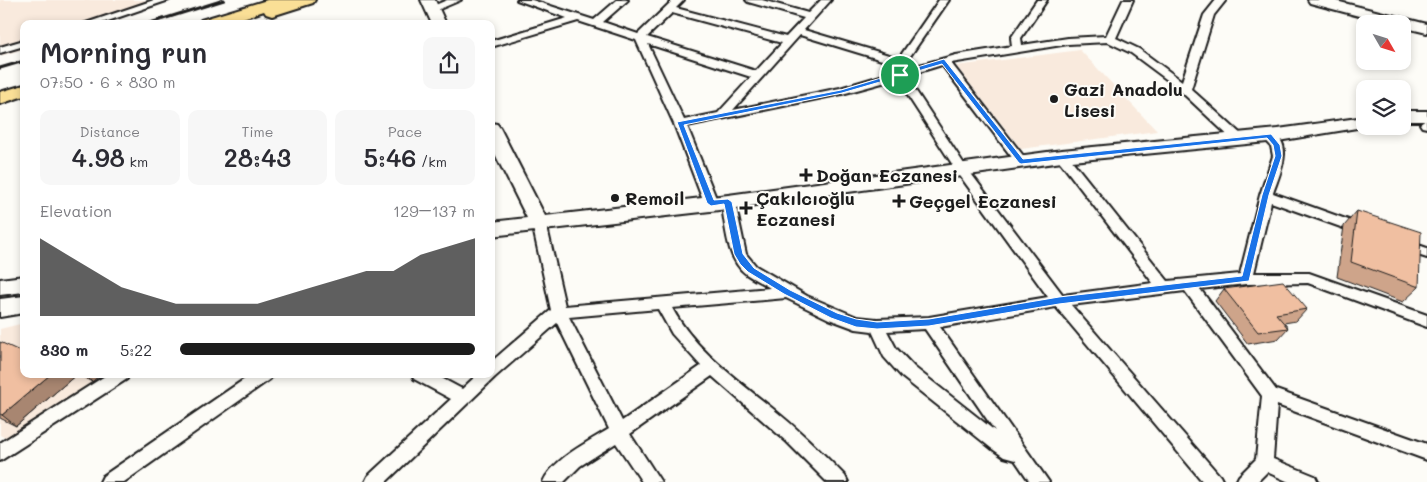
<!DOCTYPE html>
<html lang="en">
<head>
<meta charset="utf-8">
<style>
	body { margin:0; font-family:Mali,sans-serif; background:#f7f7f7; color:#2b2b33; height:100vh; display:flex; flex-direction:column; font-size:19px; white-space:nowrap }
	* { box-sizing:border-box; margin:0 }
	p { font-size:16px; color:#7c7c81 }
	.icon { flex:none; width:28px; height:28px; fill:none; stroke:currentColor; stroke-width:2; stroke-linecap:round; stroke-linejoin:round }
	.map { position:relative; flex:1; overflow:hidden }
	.panel { position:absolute; left:20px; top:20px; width:475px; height:358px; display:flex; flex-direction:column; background:#fff; border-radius:10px; box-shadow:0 2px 8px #0003 }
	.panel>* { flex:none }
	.needle { width:32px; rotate:129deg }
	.fabs { position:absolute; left:1356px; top:15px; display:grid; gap:10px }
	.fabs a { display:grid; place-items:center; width:55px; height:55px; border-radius:10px; background:#fff; box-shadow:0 2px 8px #0003; font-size:25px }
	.pin { position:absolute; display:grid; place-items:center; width:42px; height:42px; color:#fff; margin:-21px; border:2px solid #fff; border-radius:50%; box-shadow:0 1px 5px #0007 }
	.round { display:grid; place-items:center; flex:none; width:52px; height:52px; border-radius:10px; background:#f7f7f7 }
	.overview { display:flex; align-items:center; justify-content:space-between; height:85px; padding:0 20px }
	h1 { font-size:28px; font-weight:600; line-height:38px }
	.metrics { display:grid; grid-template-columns:repeat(3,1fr); gap:8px; height:85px; padding:5px 20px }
	.metrics div { display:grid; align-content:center; border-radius:10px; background:#f7f7f7; text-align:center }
	.metrics b { font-size:25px; font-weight:600 }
	.metrics small { font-size:14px; font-weight:400 }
	.metrics p { font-size:14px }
	.chart { height:140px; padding:10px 20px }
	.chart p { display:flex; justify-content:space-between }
	.chart svg { width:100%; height:90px; margin-top:5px; fill:#1c1c1c; opacity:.7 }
	ul { padding:0 20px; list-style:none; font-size:16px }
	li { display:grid; grid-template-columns:80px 60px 1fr; align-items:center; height:38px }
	li i { height:12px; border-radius:6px; background:#1c1c1c }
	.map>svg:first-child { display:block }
</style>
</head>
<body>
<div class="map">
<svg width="1427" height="482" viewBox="0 0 1427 482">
	<rect width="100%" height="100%" fill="#fdfcf7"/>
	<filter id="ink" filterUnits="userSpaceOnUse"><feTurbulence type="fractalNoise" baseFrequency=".02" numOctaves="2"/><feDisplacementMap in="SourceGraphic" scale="10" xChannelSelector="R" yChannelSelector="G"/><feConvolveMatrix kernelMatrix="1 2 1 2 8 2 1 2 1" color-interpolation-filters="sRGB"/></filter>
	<g filter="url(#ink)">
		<g fill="#f9eadd">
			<path d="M0,0H171L100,24H24V49L0,56Z"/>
			<path d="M1080,50L1157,131L1021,149L956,66Z"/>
			<path d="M24,323V374H109L5,438L0,435V329Z"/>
		</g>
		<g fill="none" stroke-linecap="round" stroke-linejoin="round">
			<defs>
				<g id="street">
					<path d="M154,0H169L99,24H83Z"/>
					<path d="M447,0H461L435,11H427L426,9Z"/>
					<path d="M517,0H532L594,20L617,0H628L603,22L638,34L673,0H684L676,8L786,37L804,18L748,2L746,0H762L808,13L821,0H831L804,30L899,58L939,0H949L906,62L905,69L956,55L1012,46L1011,38L1037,0H1047L1021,38L1022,45L1068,38L1106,36L1123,0H1133L1116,38L1139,49L1182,81L1204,15L1216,0H1226L1214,15L1191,89L1243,136L1245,139L1239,143L1235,142L1174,85L1131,53L1108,42L1068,44L951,63L1025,158L1027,161L1021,165L1017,164L942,65L906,76L966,167L1063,295L1153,283L1058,159L1056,156L1058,153H1066L1168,281L1240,274L1260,195L1273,156L1271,146L1262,136L1268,132C1297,140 1279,175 1273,193L1368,227L1370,230L1368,233L1363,235L1271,202L1254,273H1309L1427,315V327L1308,283L1246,284L1200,289L1276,390L1427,444V460L1277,405L1273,459L1315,476L1318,482H1289L1267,472L1257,482H1236L1239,476L1256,459L1262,396L1185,291L1071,305L1220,476L1223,482H1203L1056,307L940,327L1049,482H1030L1015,460L1004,457L991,448L902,377L884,357L872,331L856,329L829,319L786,298L672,308C694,349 736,379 772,408C798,429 822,452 845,476L848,482H827L787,442L712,376L630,434L661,482H642L616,443L580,466L564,482H543C553,459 588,442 609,429L557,323L495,377L386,482H365L368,476L451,399L414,379L412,374H434L462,389L478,374H491V362L551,310L532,223L534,220H544L546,223L565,306L770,288C762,283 753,279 746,274C726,259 726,225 721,202L723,199H733L735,202L746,254L756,266L807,296L857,317L877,319L929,317L1048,297L958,173L897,79L842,94L687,126L718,203L716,206H706L704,203L674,124L636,40L578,21L491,47V41L567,18ZM672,13L782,43L756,71L647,37ZM800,35L895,64L894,72L840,88L733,110ZM648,44L751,77L718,113L684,120ZM658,309L672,334L701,366L622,421L569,317ZM925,329L995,431L914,367L896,348L887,331Z"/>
					<path d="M24,40V46L0,53V47Z"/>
					<path d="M1426,120L1427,128L1422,127L1420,124Z"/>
					<path d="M1404,240L1427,248V258L1399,249L1397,245L1399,241Z"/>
					<path d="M108,374H129L127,379L0,461V443Z"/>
					<path d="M252,374H272L270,379L124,482H100L103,476Z"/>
				</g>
				<g id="secondary">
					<path d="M421,0H435L446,24H432Z"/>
					<path d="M1308,0H1332L1427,24V33L1402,27V24H1389L1310,3Z"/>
					<rect x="1402" y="111" width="25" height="10"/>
					<path d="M1365,117V126H1369L1278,141L1062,162L728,209L491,236V222L527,218L491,146V123L497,124L500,128L545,216L728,195L1062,150L1278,129Z"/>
					<path d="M24,276V292L0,295V279Z"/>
					<path d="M24,296V313L0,317V299Z"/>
				</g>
				<g id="primary">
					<path d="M267,0H315L313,3L272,16L266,14L264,11L225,24H199L201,20Z"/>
					<path d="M24,85V96L0,104V92Z"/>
				</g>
			</defs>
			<use href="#street" stroke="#1c1c1c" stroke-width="4"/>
			<use href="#secondary" stroke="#1c1c1c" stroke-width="4"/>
			<use href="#primary" stroke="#1c1c1c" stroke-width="4"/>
			<use href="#street" fill="#fdfcf7" fill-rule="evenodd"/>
			<use href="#secondary" fill="#fdfcf7" fill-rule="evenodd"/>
			<use href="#primary" fill="#fadf96" fill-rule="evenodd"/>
			<g stroke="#1c1c1c" stroke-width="3">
				<path d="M147,24L224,0"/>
				<path d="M0,68L24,61"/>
			</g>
		</g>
		<g fill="#cea48a" stroke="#1c1c1c">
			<path d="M1357,211L1419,287L1403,302L1337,277L1344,226Z"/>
			<path d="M1224,289L1307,309L1296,321L1284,323L1288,328L1278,339L1248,344L1215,301Z"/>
			<path d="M0,342L24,374H101L92,382L77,374L16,426L0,418Z"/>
		</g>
		<g fill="#a88671" stroke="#1c1c1c">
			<path d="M51,374H77L16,426L2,415Z"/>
			<path d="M84,374H101L92,382Z"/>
		</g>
		<g fill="#f0bfa1" stroke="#1c1c1c">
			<path d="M1357,211L1421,232L1419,287L1351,262Z"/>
			<path d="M1283,281L1307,309L1276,314L1288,328L1258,332L1224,289Z"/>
			<path d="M0,342L24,353V374H51L2,415L0,414Z"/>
		</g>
	</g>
	<path fill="#1a73e8" stroke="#fff" fill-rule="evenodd" d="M944,59L1023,159L1271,134L1280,145L1282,156L1269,195L1249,281L1059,304L929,326L877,329L856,327L831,318L784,294L748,272L740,264L734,254L724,204L711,206L707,203L677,122L841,90ZM942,64L1019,163L1021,164L1267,138L1273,145L1275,156L1262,195L1242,276L1059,297L929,319L877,322L856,319L837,313L790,290L754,268L743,254L732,202L728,199L714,200L684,125L842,93Z"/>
	<g fill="#1c1c1c" stroke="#fdfcf7" stroke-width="2">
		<circle cx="1054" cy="99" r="5"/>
		<path d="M803.5 167.5h5v5h5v5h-5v5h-5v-5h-5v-5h5z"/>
		<circle cx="615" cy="198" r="5"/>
		<path d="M896.5 193.5h5v5h5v5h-5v5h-5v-5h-5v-5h5z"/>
		<path d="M743.5 200.5h5v5h5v5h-5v5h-5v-5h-5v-5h5z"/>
	</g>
	<g text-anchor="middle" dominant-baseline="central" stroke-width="4" stroke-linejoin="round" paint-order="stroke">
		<g font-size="18" font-weight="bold" fill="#1c1c1c" stroke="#fdfcf7" text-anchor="start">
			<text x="1064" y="89">Gazi Anadolu<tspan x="1064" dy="21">Lisesi</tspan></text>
			<text x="816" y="175">Doğan Eczanesi</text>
			<text x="625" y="198">Remoil</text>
			<text x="756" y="198">Çakılcıoğlu<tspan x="756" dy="21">Eczanesi</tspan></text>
			<text x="909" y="201">Geçgel Eczanesi</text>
		</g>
	</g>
</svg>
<div class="fabs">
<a><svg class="needle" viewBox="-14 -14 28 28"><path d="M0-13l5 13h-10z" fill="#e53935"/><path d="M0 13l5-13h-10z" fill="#7c7c81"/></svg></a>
<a><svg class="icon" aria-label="layers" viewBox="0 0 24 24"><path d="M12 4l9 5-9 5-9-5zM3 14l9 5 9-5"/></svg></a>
</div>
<div class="pin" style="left:900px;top:75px;background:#1e9e55"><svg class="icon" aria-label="arrive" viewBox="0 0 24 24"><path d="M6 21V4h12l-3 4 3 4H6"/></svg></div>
<section class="panel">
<div class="overview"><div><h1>Morning run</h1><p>07:50 · 6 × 830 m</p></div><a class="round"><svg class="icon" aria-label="share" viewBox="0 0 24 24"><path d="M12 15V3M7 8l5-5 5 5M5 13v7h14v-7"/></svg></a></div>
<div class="metrics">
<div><p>Distance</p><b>4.98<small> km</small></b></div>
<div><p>Time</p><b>28:43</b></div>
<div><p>Pace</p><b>5:46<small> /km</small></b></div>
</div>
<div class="chart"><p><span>Elevation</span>129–137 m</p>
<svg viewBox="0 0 160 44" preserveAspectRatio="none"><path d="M0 44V6L10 14L20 22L30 30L40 34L50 38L60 38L70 38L80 38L90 34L100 30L110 26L120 22L130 22L140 14L150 10L160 6V44z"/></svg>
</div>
<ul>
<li><b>830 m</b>5:22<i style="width:100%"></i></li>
</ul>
</section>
</div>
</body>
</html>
